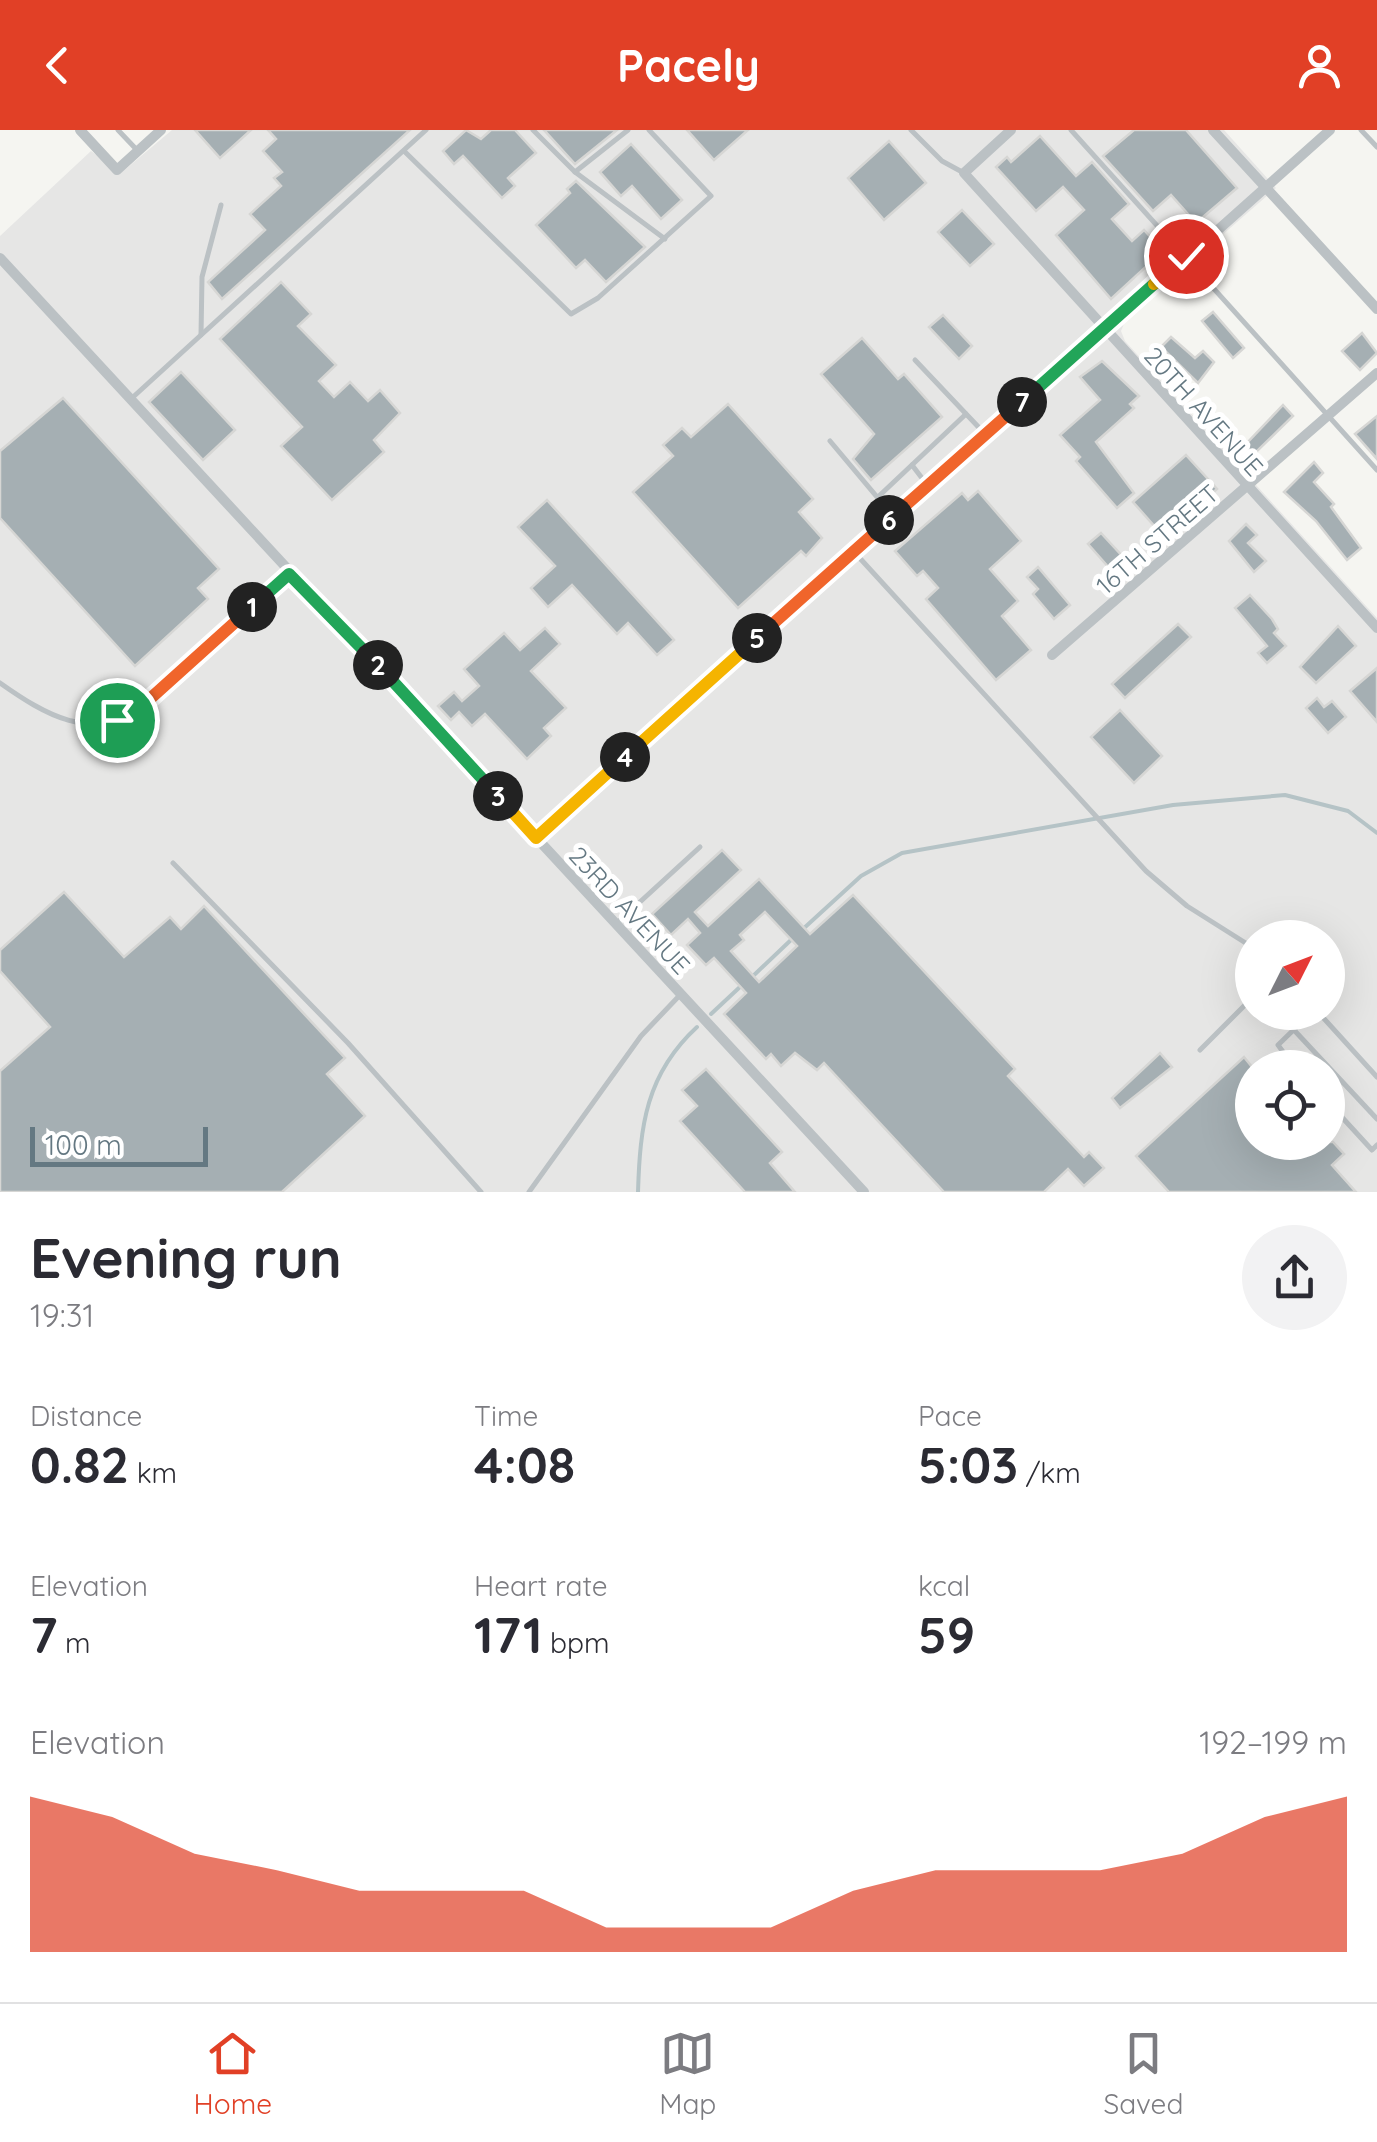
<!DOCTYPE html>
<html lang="en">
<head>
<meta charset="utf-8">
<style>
	body { margin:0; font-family:Quicksand,sans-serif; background:#f2f2f3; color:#2b2b33; height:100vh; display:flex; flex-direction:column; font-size:38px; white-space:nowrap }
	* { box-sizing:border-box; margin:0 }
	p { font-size:32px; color:#7c7c81 }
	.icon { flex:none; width:55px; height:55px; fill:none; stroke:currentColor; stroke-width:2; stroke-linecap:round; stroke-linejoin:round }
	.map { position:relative; height:1062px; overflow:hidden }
	.side { display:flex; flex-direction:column; background:#fff; flex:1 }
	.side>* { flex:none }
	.needle { width:65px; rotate:48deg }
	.controls { position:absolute; left:1235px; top:790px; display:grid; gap:20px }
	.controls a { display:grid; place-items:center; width:110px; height:110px; border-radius:50%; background:#fff; box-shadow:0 10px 40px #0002; font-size:50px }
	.scale { position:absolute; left:30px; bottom:25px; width:178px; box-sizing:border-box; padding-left:10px; border:5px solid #647882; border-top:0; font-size:28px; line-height:35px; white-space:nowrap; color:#647882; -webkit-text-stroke:8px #fff; paint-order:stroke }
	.pin { position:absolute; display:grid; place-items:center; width:85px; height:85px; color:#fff; margin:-42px; border:5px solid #fff; border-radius:50%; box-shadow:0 2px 10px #0007 }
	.km { position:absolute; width:50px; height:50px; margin:-25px; border-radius:50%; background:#222; color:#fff; font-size:28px; line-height:50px; text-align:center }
	.round { display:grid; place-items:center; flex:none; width:105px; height:105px; border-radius:52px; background:#f2f2f3 }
	.headline { display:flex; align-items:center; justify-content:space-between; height:170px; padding:0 30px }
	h1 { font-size:55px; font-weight:800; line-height:75px }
	.figures { display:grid; grid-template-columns:repeat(3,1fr); gap:15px; height:170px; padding:10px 30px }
	.figures div { display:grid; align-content:center }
	.figures b { font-size:50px; font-weight:800 }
	.figures small { font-size:28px; font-weight:400 }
	.figures p { font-size:28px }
	.chart { height:280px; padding:20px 30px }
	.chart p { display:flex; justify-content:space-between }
	.chart svg { width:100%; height:180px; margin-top:10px; fill:#e14026; opacity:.7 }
	header { display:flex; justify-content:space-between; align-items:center; height:130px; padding:0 30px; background:#e14026; color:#fff; font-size:45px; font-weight:800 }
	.tab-bar { display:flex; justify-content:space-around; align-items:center; height:140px; border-top:2px solid #e1e1e2; background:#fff; font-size:28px; color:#7c7c81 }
	.tab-bar a { display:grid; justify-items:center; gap:5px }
	.tab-bar .current { color:#e14026 }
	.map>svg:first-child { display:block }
</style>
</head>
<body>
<header><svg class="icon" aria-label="back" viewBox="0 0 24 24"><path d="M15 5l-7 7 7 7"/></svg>Pacely<svg class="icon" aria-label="person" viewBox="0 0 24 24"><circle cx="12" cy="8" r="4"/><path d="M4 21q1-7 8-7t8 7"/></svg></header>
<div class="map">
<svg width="1377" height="1062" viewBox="0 0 1377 1062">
	<rect width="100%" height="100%" fill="#f5f5f1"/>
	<path fill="#e6e6e5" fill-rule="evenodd" d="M172,0H1224L1276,58L1126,189L1121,201L1125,211L1377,488V1062H0V106L91,21L121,43ZM1252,808H1328V882H1252ZM1252,938H1328V1012H1252Z"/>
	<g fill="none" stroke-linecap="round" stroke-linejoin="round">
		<g stroke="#b5c3c6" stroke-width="4">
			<path d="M803,799L861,746L902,723L1173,675L1285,665L1348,681L1377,703"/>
			<path d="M752,847L792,809"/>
			<path d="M711,884L741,856"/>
			<path d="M638,1062C640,996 646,944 697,897"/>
		</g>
	</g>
	<g fill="#a5afb3" stroke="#d6d6d4" stroke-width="2.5" fill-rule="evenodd">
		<path d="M195,0H251L220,28Z"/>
		<path d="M268,0H410L222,169L208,152L265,100L250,84L281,56L274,48L282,42L263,21L276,9Z"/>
		<path d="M466,0L481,9L491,0H515L536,23L508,48L515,56L502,68L463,26L454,34L443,21Z"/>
		<path d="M544,0H617L575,34Z"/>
		<path d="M687,0H748L714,30Z"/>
		<path d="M1134,0H1186L1237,58L1196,93L1171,65L1153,81L1103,26Z"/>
		<path d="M1040,6L1076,46L1092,32L1129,74L1112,89L1132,111L1144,100L1163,121L1111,169L1056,105L1084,80L1063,57L1036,81L996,37L1007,27L1011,32Z"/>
		<path d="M889,11L926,53L884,90L848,48Z"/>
		<path d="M631,14L682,70L661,89L632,56L621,66L600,42Z"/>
		<path d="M576,51L645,117L606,152L585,130L576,138L536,95L570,63L567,59Z"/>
		<path d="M962,80L994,114L970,136L938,102Z"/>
		<path d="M281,152L311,184L298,196L336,235L319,251L334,267L350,252L368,271L380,260L400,283L374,310L384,322L332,370L281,316L302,297L220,209Z"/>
		<path d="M1213,182L1244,218L1233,228L1202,191Z"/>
		<path d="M943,185L972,216L959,229L929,197Z"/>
		<path d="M1362,203L1377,223L1360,240L1342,221Z"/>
		<path d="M1171,207L1195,228L1203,221L1214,232L1198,253L1161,217Z"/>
		<path d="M862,208L898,249L904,244L942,287L871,350L853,329L874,304L821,244Z"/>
		<path d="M1102,231L1139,266L1130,274L1134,278L1096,312L1134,363L1117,378L1076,331L1080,327L1060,305L1100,270L1080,247Z"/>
		<path d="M181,242L235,300L203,330L149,272Z"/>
		<path d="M63,268L219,439L198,458L208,469L135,536L0,388V321Z"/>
		<path d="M728,274L813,369L799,382L822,408L806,426L801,421L738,478L633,362L673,326L663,315L682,298L691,307Z"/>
		<path d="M1283,275L1293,286L1253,325L1245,315Z"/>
		<path d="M1377,286V329L1355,304Z"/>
		<path d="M1186,325L1217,359L1164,407L1133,372Z"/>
		<path d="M1314,332L1323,343L1314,352L1334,374L1331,377L1361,418L1347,430L1316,391L1284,362Z"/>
		<path d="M978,361L1021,411L990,439L1018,471L1002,486L1031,520L996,550L926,469L938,458L923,441L917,446L895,421L962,363L968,370Z"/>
		<path d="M547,370L674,510L657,525L628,493L617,504L572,455L548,477L531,458L555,436L518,397Z"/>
		<path d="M1246,394L1257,405L1248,413L1266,431L1254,442L1229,411Z"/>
		<path d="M1101,403L1124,428L1111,440L1088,414Z"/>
		<path d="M1038,437L1070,475L1054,489L1033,464L1038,459L1027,447Z"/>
		<path d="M1250,465L1272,489L1278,499L1274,503L1286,516L1267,533L1258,523L1267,516L1235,478Z"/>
		<path d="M1178,494L1191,507L1125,568L1112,554Z"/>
		<path d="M1338,496L1356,516L1316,553L1300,537Z"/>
		<path d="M545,498L560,514L531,541L566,578L544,598L551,606L527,629L485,584L472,596L459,582L451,590L438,576L454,562L462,571L479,556L464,539L504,503L520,520Z"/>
		<path d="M1377,538V592L1350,561Z"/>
		<path d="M1317,568L1324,577L1332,571L1346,587L1328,603L1306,578Z"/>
		<path d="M1120,580L1162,626L1134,653L1091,607Z"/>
		<path d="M722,720L741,740L695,782L708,796L759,749L810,804L853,765L1015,939L1008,946L1084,1027L1089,1022L1104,1038L1084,1056L1068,1039L1044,1062H944L824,933L817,940L795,923L781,936L771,924L766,929L724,884L746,863L714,828L706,835L687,815L700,803L688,789L671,805L652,784ZM765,782L797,816L759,852L731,821L744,810L740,805Z"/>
		<path d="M64,762L124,827L170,787L181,799L204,776L345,928L327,944L365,986L282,1062H0V941L50,897L0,841V820Z"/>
		<path d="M1160,923L1172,937L1120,978L1112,968Z"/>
		<path d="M1244,927L1252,937V1012H1333L1344,1024L1332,1035L1356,1062H1169L1136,1026Z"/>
		<path d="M706,939L782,1022L770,1033L795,1062H745L680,991L697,976L682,960Z"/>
	</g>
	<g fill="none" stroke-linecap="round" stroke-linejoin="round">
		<g stroke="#bbc1c4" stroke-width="5">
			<path d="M118,0L137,20"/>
			<path d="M533,0L575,42L628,0"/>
			<path d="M911,0L942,31L964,43"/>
			<path d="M1071,0L1377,340"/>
			<path d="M1361,0L1377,17"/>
			<path d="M404,21L571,184L598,168L711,66L649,0"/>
			<path d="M575,42L665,109"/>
			<path d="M201,205L202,147L221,75"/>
			<path d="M915,230L986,305"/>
			<path d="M132,268L426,0"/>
			<path d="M830,311L893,386"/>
			<path d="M912,335L928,356"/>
			<path d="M879,366L966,284"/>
			<path d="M856,424L1146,741L1187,776L1252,817"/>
			<path d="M0,553C44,584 93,614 141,576L289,443"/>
			<path d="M173,733L348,913L481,1062"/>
			<path d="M617,793L700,717"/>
			<path d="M1318,882L1377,947"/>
			<path d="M1294,900L1377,989"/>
			<path d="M1200,920L1252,868"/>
			<path d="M1295,938L1278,915L1312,882"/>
			<path d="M1328,972L1372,1020L1377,1015"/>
			<path d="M529,1062L641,906L680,865"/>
		</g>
		<g stroke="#bbc1c4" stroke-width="10">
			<path d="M80,0L117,40L161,0"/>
			<path d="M1011,0L964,43L1377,498"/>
			<path d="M1213,0L1377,179"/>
			<path d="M0,128L864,1062"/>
			<path d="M1052,525L1377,243"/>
			<path d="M536,708L1330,0"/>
		</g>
	</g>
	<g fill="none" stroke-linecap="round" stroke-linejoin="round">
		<defs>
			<path id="split-1" d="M117,590L142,576L252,477"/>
			<path id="split-2" d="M252,477L289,444L378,535"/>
			<path id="split-3" d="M378,535L498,666"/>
			<path id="split-4" d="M498,666L536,708L625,627"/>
			<path id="split-5" d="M625,627L757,508"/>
			<path id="split-6" d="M757,508L889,390"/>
			<path id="split-7" d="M889,390L1022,272"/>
			<path id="split-8" d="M1022,272L1154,154"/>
			<path id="split-9" d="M1154,154L1186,126"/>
		</defs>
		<use href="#split-1" stroke="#fff" stroke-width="20"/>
		<use href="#split-2" stroke="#fff" stroke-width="20"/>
		<use href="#split-3" stroke="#fff" stroke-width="20"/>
		<use href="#split-4" stroke="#fff" stroke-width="20"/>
		<use href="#split-5" stroke="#fff" stroke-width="20"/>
		<use href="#split-6" stroke="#fff" stroke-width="20"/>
		<use href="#split-7" stroke="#fff" stroke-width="20"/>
		<use href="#split-8" stroke="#fff" stroke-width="20"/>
		<use href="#split-9" stroke="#fff" stroke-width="20"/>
		<use href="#split-1" stroke="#f0652b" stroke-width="12"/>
		<use href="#split-2" stroke="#22a559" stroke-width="12"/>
		<use href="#split-3" stroke="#22a559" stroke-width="12"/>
		<use href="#split-4" stroke="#f5b400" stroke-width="12"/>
		<use href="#split-5" stroke="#f5b400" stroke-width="12"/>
		<use href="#split-6" stroke="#f0652b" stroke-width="12"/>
		<use href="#split-7" stroke="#f0652b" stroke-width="12"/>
		<use href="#split-8" stroke="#22a559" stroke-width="12"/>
		<use href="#split-9" stroke="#f5b400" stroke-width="12"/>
	</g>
	<g text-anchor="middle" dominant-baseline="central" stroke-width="10" stroke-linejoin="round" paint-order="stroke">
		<g font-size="25" fill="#647882" stroke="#fff">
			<text transform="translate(1204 281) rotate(48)">20TH AVENUE</text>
			<text transform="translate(1157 409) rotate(-41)">16TH STREET</text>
			<text transform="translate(630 780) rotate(47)">23RD AVENUE</text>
		</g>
	</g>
</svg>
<div class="controls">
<a><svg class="needle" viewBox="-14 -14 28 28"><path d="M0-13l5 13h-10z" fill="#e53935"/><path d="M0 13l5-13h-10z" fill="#7c7c81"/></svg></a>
<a><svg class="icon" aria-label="locate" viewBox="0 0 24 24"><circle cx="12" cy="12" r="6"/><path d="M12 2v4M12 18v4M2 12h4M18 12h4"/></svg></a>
</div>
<div class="scale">100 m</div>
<div class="pin" style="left:117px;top:590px;background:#1e9e55"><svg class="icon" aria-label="arrive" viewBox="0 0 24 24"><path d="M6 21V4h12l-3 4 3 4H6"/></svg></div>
<div class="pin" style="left:1186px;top:126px;background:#d93025"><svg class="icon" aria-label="check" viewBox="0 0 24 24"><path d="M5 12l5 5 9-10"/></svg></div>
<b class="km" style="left:252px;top:477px">1</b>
<b class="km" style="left:378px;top:535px">2</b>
<b class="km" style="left:498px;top:666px">3</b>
<b class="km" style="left:625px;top:627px">4</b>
<b class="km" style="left:757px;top:508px">5</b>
<b class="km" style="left:889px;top:390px">6</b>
<b class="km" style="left:1022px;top:272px">7</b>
</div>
<section class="side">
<div class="headline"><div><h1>Evening run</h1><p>19:31</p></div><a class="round"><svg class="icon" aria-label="share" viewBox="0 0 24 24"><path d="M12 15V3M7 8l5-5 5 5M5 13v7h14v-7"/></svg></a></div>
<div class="figures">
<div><p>Distance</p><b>0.82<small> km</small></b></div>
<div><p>Time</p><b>4:08</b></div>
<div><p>Pace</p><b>5:03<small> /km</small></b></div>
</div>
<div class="figures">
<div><p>Elevation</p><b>7<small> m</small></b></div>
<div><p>Heart rate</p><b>171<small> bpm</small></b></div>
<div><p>kcal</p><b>59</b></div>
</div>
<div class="chart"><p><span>Elevation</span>192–199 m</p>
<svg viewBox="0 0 160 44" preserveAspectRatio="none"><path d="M0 44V6L10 11L20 20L30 24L40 29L50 29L60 29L70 38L80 38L90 38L100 29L110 24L120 24L130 24L140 20L150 11L160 6V44z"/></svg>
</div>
</section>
<nav class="tab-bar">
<a class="current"><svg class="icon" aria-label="home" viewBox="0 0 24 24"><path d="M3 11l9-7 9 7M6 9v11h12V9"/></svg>Home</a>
<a><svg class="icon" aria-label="map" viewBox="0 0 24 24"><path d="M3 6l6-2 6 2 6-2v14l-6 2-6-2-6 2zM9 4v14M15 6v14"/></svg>Map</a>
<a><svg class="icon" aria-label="saved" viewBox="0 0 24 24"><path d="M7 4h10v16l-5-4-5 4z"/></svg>Saved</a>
</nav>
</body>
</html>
